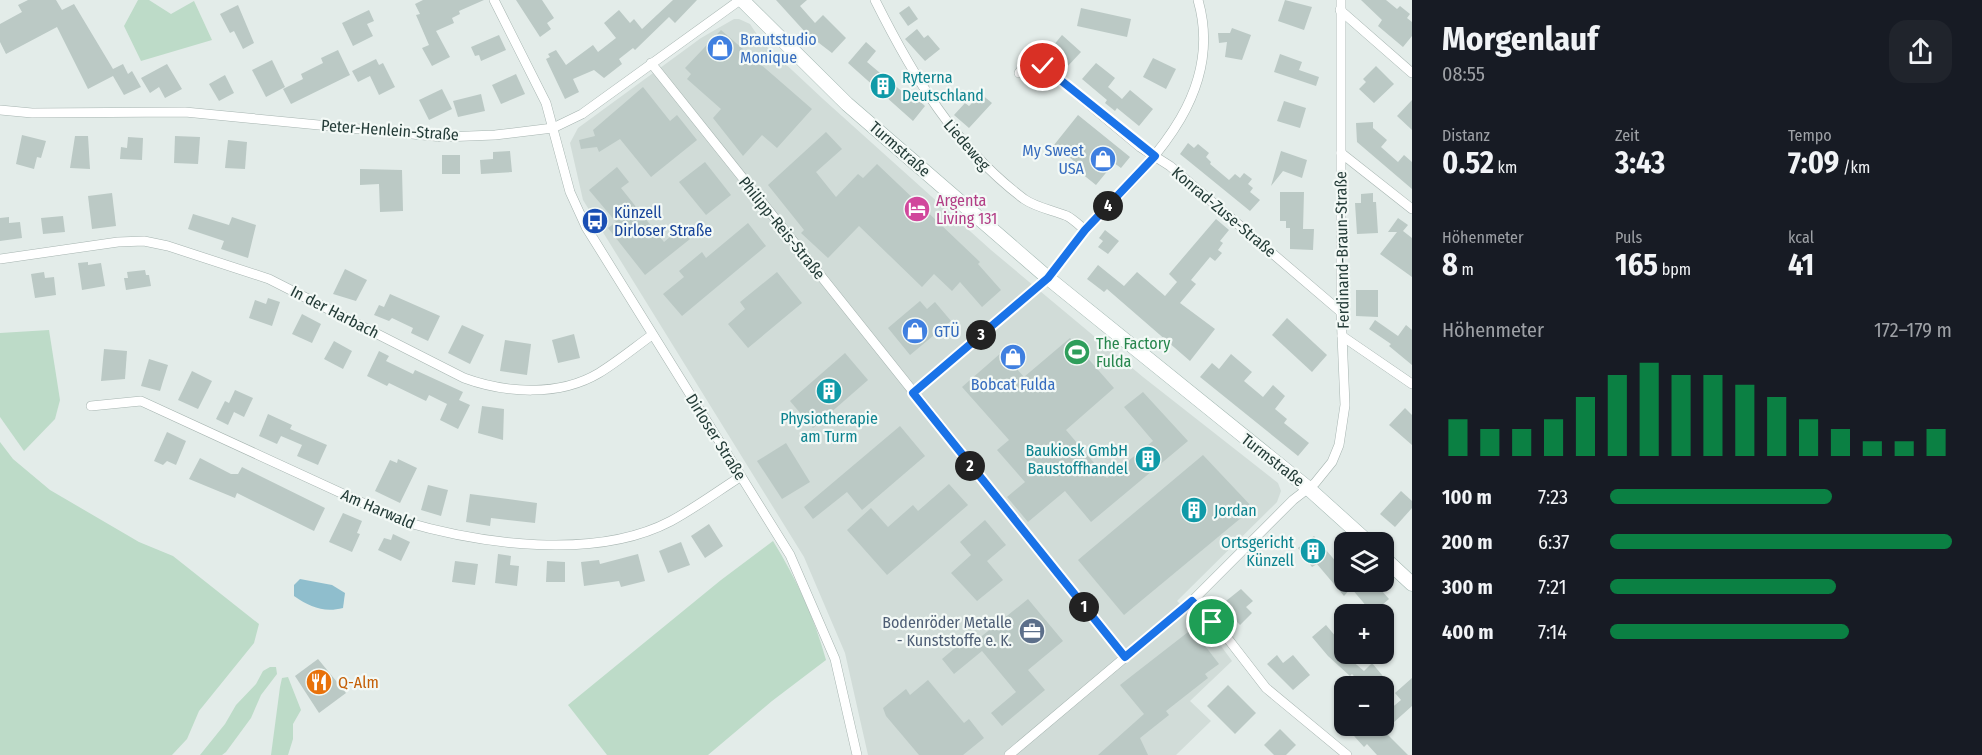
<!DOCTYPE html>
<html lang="de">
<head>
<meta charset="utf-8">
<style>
	body { margin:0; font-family:"Fira Sans Condensed",sans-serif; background:#20242c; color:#f1f3f6; height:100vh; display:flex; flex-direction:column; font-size:22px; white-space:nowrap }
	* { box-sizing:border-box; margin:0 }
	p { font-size:20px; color:#9ea1a6 }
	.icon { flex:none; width:33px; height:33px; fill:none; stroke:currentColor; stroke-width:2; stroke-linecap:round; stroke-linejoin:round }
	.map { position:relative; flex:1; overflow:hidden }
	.sheet { display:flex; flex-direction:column; background:#171b24; width:570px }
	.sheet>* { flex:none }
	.buttons { position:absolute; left:1334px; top:532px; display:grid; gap:12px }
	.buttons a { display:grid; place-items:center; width:60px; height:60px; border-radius:12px; background:#171b24; box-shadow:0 2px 4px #0004; font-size:30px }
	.pin { position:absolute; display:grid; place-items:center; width:51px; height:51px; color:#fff; margin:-26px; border:3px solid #fff; border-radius:50%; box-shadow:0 2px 6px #0007 }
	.km { position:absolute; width:30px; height:30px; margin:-15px; border-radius:50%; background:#222; color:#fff; font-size:16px; line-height:30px; text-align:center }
	.round { display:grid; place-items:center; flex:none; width:63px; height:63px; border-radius:18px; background:#20242c }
	.overview { display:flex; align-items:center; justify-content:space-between; height:102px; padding:0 30px }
	h1 { font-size:33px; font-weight:700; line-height:45px }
	.metrics { display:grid; grid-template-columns:repeat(3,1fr); gap:9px; height:102px; padding:6px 30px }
	.metrics div { display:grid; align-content:center }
	.metrics b { font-size:30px; font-weight:700 }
	.metrics small { font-size:16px; font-weight:400 }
	.metrics p { font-size:16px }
	.chart { height:168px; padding:12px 30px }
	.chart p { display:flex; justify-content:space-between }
	.chart svg { width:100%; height:108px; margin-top:6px; stroke:#0b8043; stroke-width:6 }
	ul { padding:0 30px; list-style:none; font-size:20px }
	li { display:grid; grid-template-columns:96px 72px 1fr; align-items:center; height:45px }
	li i { height:15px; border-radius:8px; background:#0b8043 }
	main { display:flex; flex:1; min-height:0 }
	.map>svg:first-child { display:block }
</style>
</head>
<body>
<main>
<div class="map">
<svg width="1412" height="755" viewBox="0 0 1412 755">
	<rect width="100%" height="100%" fill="#e3ece9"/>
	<path fill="#d1dcd8" d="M734,19H739L750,24L762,42L823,99L991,250L1143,377L1278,483L1281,491L1277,502L1177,601L1216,639L1232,661L1190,701L1211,721L1176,755H868L845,653L804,557L583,200L570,143L578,128L701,38Z"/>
	<g fill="#bddbc8">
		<path d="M138,0H149L171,14L194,1L212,40L141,61L124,26Z"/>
		<path d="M49,330L60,400L55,419L24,451L0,417V333Z"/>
		<path d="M0,442L13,459L50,490L139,542L173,556L259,624L254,643L199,711L187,739L172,755H0Z"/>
		<path d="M773,541C796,578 815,619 826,660L772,701L708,755H607L568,705L721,580Z"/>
		<path d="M270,667H276L277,674L261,695L251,718L226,752L222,755H200L225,724L236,705L256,684L263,671Z"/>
		<path d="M288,677L301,710L293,724V739L288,755H271L280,687L282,678Z"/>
	</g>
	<path fill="#8fbecd" d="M300,579L332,585L345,593L343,608C324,613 310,607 294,596V585Z"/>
	<g fill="#bbc9c5">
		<path d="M28,0H56L62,10L74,4L113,69L123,64L128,74L132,71L141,87L124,95L113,76L88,89L57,27L6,54L0,42V24L22,12L18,5Z"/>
		<path d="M423,0H484L459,11L460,14L452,18L454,23L436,31L450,57L432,66L422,48L429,45L416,15L420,14L415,4Z"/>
		<path d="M516,0H542L554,18L547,23L551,29L540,37Z"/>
		<path d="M673,0H697L675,23L669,17L635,50L633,48L619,59L622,64L604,78L594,70L573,79L579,92L565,99L546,59L550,57L548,54L556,50L566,65L593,45L598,52L616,38L604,23L619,10L630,23L634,19L642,29Z"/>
		<path d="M776,0H807L800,6L815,23L823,15L846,38L832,53L806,33Z"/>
		<path d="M1285,0L1312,7L1304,30L1278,21Z"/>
		<path d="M1361,0H1386L1397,9L1400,6L1410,14L1407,18L1412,22V36L1403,47L1378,26L1382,20Z"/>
		<path d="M238,5L254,43L243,49L234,31L230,33L220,14Z"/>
		<path d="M909,6L918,19L908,26L899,13Z"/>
		<path d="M1081,8L1131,19L1127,37L1077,26Z"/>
		<path d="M369,10L374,21L367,24L373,36L353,46L342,23Z"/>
		<path d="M1232,28L1251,35L1242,60L1225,57L1227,42L1219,43L1218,33H1230Z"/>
		<path d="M917,29L924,38L928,35L940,49L925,61L905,39Z"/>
		<path d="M721,30L812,109L777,148L762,135L743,156L713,118L721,109L687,79L691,74L685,68Z"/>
		<path d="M499,35L506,50L481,61L479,55L475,56L471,47Z"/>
		<path d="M1062,35L1081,52L1066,68L1048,52Z"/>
		<path d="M866,42L876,51L867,62L911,99L914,96L925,106L913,121L848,63Z"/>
		<path d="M338,50L350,75L291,104L283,89L303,79L301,74L323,63L321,58Z"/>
		<path d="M1280,54L1302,62L1299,70L1319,77L1316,86L1274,72Z"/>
		<path d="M1153,58L1176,69L1166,89L1143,77Z"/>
		<path d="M376,59L379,65L383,63L395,87L379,95L370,76L358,82L352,71Z"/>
		<path d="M272,60L285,87L266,97L252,70Z"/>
		<path d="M1096,63L1115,78L1108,87L1122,99L1130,90L1153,109L1139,126L1117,108L1115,111L1105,103L1107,100L1082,79Z"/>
		<path d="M167,64L182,89L165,98L159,87L150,93L141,78Z"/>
		<path d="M1376,66L1394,84L1374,103L1359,89L1366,82L1363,79Z"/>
		<path d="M516,74L525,94L501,104L492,85Z"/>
		<path d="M225,75L234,93L219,101L209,84Z"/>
		<path d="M643,87L670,121L677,115L697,140L651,177L620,139L599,152L597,147L581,149L579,140L595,136L593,130Z"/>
		<path d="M442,89L452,109L429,120L419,100Z"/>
		<path d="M481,94L485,111L458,117L453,101Z"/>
		<path d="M981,94L992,103L969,128L954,115L965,103L969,106Z"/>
		<path d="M1412,100V130L1397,116Z"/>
		<path d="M1284,101L1306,108L1300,128L1277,121Z"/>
		<path d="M1078,115L1130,157L1121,168L1114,163L1096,185L1081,173L1084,169L1054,145Z"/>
		<path d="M1373,122V128L1387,140L1381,147L1398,162L1404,155L1412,162V189L1357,142L1356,123Z"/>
		<path d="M826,132L842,149L816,172L836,197L858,174L863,178L877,164L980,262L978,264L1001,290L982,307L960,282L952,291L934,274L922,287L859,226L828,258L801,233L804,230L768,185Z"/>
		<path d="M22,135L46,141L41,158L37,157L34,169L16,164Z"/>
		<path d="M75,136H88L90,169L70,168Z"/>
		<path d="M175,136L200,137L198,164L174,163Z"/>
		<path d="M128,137L143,138L142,160L120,159L121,147L127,148Z"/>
		<path d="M228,140L247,142L245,169L225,168Z"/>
		<path d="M1188,143L1194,148L1198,144L1209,153L1206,157L1211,162L1210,164L1229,180L1235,174L1240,178L1244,173L1252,179L1248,184L1253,188L1250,192L1260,200L1250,211L1180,154Z"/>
		<path d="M510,151L512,172L481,174L480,160L493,159V152Z"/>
		<path d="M1281,151L1307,160L1302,178L1283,171L1271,186Z"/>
		<rect x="442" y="155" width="18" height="19"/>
		<path d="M705,162L731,195L706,215L679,182Z"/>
		<path d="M617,167L629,182L621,188L664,242L681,228L690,239L645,275L608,228L616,222L589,190Z"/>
		<path d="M360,169L402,170L403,211L380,212L379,184L360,185Z"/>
		<path d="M1280,192H1304L1303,229H1314L1313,250L1290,249V228H1286V221H1280Z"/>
		<path d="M112,193L116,226L92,229L88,196Z"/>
		<path d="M1373,193V202H1376L1378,233L1357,234L1355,203H1361V194Z"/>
		<path d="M193,214L229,225L232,217L256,225L248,258L221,249L224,241L188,229Z"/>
		<path d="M63,216L65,232L43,234L41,218Z"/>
		<path d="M9,217V223L20,222L22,238L0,241V218Z"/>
		<path d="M1398,218L1408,225L1403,231L1412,238V277L1380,254L1397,232H1388Z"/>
		<path d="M1216,219L1229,230L1220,241L1223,243L1218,250L1222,253L1215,261L1210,257L1191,280L1196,284L1180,303L1215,329L1190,361L1107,289L1104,292L1087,279L1098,265L1124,286L1137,272L1165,296L1177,282L1169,274Z"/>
		<path d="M748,223L766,246L682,316L663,294L684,277L679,271L702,252L706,258Z"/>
		<path d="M1105,230L1119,241L1108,254L1098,247L1103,241L1099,238Z"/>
		<path d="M88,262V265L101,263L105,286L82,290L78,263Z"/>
		<path d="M345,269L367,280L356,301L333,294Z"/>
		<path d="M145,270L146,275H149L151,286L126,290L124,278H128L127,272Z"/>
		<path d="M44,272L45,278L54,277L56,295L35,298L31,274Z"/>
		<path d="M777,272L802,303L748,348L728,324L745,309L740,302Z"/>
		<path d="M1356,290H1378V317L1356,316Z"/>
		<path d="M390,294L440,316L428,341L411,333L413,328L392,318L389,321L374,315L379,305L384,307Z"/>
		<path d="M268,298L280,302L272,326L249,318L255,300L266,304Z"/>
		<path d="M920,301L927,309L935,302L951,321L910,355L888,328Z"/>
		<path d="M302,314L321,324L312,343L292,334Z"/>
		<path d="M1287,318L1327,355L1312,372L1272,335Z"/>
		<path d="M1375,320L1398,336L1406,325L1412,330V365L1389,346L1391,344L1369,329Z"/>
		<path d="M462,325L484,335L470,364L448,353Z"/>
		<path d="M574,334L580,358L558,363L552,340Z"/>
		<path d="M1070,338L1114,388L1066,430L1107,478L1153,441L1124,407L1143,392L1188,441L1091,522L1065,491L1028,522L1007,497L1025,482L997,450L1009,440L962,387L1002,352L1024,377Z"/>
		<path d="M505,340L531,344L527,375L500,371Z"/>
		<path d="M334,341L352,351L343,369L324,359Z"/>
		<path d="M104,349L127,351L125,379L101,381Z"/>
		<path d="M379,351L389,356L386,361L413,374L415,370L463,392L459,400L470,405L458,429L440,420L447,404L429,395L426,401L389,383L387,386L367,376Z"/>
		<path d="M845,353L868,380L813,428L790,401Z"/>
		<path d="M1231,354L1252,372L1244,381L1263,397L1273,385L1285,396L1275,409L1287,419L1284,423L1309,443L1298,456L1200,377L1212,363L1219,369Z"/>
		<path d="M149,359L168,365L160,391L141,386Z"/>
		<path d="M192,371L212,381L198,409L178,400Z"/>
		<path d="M235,390L253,398L244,417L234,412L228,425L216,419L225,401L229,403Z"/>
		<path d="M482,406L504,409L503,440L478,433Z"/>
		<path d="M1405,408L1412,415V445L1389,425Z"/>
		<path d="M268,414L292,425L290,429L327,445L318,465L297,456L302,445L281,436L277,444L259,436Z"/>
		<path d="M900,426L925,456L862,510L847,492L813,519L804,507Z"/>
		<path d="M167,432L186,441L176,465L167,461L163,465L154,461Z"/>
		<path d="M786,443L810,482L782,499L757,461Z"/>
		<path d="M1203,455L1253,508L1124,615L1078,560Z"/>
		<path d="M200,458L231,474H238L242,467L325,508L314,531L237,493L235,498L189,479Z"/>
		<path d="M398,459L417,468L400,503L375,491L390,460L397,463Z"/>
		<path d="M949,484L968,505L887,575L847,530L871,508L888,527L913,505L918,511Z"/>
		<path d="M428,485L448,490L441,516L421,510Z"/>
		<path d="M1401,491L1412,501V508L1395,527L1380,514Z"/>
		<path d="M470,494L537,503L535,523L491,518L490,526L466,522Z"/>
		<path d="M343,513L362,521L357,533L360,534L352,552L329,542Z"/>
		<path d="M985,520L1006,545L987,561L1003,580L977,601L951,573L971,555L960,542Z"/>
		<path d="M709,524L723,546L705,558L691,536Z"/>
		<path d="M393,534L410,542L401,561L378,550L384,538L391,540Z"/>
		<path d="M1314,536L1344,571V582H1374L1389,599L1382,605L1392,615H1374L1351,588L1344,596L1317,564L1312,567L1298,548Z"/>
		<path d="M681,542L690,565L668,573L659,551Z"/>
		<path d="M498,554L511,556L510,565L519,566L517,586L495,583Z"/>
		<path d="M638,554L645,581L621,587L619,581L584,586L581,562L599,560L600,564Z"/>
		<path d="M455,561L478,564L475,585L452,582Z"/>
		<path d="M547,561L565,562V582H546Z"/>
		<path d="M1241,589L1253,601L1246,607L1252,613L1240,625L1221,605Z"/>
		<path d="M1028,599L1063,641L1028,670L1045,690L1002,726L991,713L1016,692L982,651L954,674L942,659L962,642L967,648Z"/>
		<path d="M1326,625L1342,644L1339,646L1344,654L1364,671L1372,663L1392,687H1364L1352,674L1350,676L1328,656L1312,637Z"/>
		<path d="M1192,629L1219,664L1205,674L1208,678L1166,711L1169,715L1140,738L1148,755H1098L1144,714L1120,685Z"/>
		<path d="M1277,655L1283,663L1293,655L1310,675L1293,690L1267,664Z"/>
		<path d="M318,659L346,693L319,713L295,676Z"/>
		<path d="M1412,678V706L1384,731L1408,755H1377L1367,744L1364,747L1345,726H1379L1383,730V715L1401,700L1395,693Z"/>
		<path d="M928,680L964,723L969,719L984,738L963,755H919L886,716L883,708L890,702L906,689L910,695Z"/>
		<path d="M1228,685L1256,713L1235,734L1207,706Z"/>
		<path d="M1280,729L1296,745L1286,755H1274L1264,745Z"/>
	</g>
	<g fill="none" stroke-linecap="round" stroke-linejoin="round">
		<defs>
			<g id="minor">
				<path d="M494,0L546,103L570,192L586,227L790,555L835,659L857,755"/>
				<path d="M875,0C913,76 955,147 1024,199C1037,208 1053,210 1067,216C1073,219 1079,225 1085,230L1048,278L913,393"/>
				<path d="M1340,10L1412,73"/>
				<path d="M651,63L1125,657"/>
				<path d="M1019,73L1027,62L1043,66L1140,147L1170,166L1341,312"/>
				<path d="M0,110L32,113L185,112L443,137L495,135L553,128L582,114L740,0"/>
				<path d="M1341,153L1412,209"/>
				<path d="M1085,230C1146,167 1226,97 1198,0"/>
				<path d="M0,259L118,242L144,241L168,246L269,279L464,378C505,393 559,397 599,373C617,362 634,348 652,335"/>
				<path d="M1342,336L1412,384"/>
				<path d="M91,406L141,401L402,521C480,544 595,561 671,521C695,508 718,491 740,477"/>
				<path d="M1192,601L1225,635L1266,688L1347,755"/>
				<path d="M1009,755L1192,601L1293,500L1315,483L1332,462L1339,445L1345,405L1341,312V0"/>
			</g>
			<g id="secondary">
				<path d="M742,0L847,104L1048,278L1308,488L1369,543"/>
				<path d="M1383,557L1412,584"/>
			</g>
		</defs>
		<use href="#minor" stroke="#a6b4b0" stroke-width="10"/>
		<use href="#secondary" stroke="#a2b7b1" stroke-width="15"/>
		<use href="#minor" stroke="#fff" stroke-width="9"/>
		<use href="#secondary" stroke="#fff" stroke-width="14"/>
	</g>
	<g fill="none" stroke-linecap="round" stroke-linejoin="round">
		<defs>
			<path id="route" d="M1043,66L1155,156L1085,230L1048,278L913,393L1125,657L1192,601L1212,622"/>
		</defs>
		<use href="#route" stroke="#fff" stroke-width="12"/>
		<use href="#route" stroke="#1a73e8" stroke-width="8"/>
	</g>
	<defs>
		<symbol id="shop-disc" viewBox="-11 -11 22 22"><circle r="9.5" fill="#3f7fe0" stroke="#f3f9f6"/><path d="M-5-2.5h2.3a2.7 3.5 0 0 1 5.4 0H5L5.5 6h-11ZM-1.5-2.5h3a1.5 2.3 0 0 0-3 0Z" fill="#fff"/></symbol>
		<symbol id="building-disc" viewBox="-11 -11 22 22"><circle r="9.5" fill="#0f9aa8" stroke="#f3f9f6"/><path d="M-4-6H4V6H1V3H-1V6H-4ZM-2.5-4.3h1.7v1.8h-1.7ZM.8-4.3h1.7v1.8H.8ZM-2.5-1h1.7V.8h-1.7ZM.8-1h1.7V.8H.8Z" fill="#fff"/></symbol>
		<symbol id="hotel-disc" viewBox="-11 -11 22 22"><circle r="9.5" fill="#d1479c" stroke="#f3f9f6"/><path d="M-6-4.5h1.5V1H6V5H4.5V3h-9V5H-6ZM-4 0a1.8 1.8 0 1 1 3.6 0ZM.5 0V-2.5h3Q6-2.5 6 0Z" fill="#fff"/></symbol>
		<symbol id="bus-disc" viewBox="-11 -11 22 22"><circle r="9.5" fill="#1a4fb4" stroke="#f3f9f6"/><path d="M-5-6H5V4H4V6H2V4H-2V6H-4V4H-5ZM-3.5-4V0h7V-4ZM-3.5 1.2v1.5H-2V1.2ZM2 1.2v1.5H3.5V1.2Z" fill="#fff"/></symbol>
		<symbol id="stadium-disc" viewBox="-11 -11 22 22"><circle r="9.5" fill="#2e9e5b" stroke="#f3f9f6"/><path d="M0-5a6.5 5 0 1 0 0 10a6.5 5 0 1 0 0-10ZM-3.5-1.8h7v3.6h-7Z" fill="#fff"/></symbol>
		<symbol id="office-disc" viewBox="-11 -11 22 22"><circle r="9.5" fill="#5c6f8a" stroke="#f3f9f6"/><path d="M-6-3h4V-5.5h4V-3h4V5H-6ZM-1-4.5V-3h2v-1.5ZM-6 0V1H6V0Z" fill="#fff"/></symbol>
		<symbol id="restaurant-disc" viewBox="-11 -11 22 22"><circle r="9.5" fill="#e8710a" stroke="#f3f9f6"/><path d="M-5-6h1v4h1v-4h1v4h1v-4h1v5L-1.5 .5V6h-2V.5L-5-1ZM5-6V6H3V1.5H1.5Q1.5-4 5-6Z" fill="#fff"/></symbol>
	</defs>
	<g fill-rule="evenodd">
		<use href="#shop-disc" x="705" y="33" width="30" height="30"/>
		<use href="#building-disc" x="868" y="71" width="30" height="30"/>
		<use href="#shop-disc" x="1088" y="144" width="30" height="30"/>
		<use href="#hotel-disc" x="902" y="194" width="30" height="30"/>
		<use href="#bus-disc" x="580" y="206" width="30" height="30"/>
		<use href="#shop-disc" x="900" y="316" width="30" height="30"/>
		<use href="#stadium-disc" x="1062" y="337" width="30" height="30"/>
		<use href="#shop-disc" x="998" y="342" width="30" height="30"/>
		<use href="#building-disc" x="814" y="376" width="30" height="30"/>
		<use href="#building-disc" x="1133" y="444" width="30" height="30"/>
		<use href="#building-disc" x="1179" y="495" width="30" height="30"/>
		<use href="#building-disc" x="1298" y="536" width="30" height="30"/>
		<use href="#office-disc" x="1017" y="616" width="30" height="30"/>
		<use href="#restaurant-disc" x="304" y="667" width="30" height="30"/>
	</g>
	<g text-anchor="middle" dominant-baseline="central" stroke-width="4.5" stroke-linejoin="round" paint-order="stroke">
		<g font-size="16" fill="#366cbe" stroke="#f3f9f6" text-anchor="start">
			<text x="740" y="39">Brautstudio<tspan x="740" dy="18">Monique</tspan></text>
			<text x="1084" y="150" text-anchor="end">My Sweet<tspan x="1084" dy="18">USA</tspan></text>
			<text x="934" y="331">GTÜ</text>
			<text x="1013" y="384" text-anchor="middle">Bobcat Fulda</text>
		</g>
		<g font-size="16" fill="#0d838f" stroke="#f3f9f6" text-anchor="start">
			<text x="902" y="77">Ryterna<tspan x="902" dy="18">Deutschland</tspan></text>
			<text x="829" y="418" text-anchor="middle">Physiotherapie<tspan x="829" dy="18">am Turm</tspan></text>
			<text x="1128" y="450" text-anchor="end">Baukiosk GmbH<tspan x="1128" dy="18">Baustoffhandel</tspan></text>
			<text x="1214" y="510">Jordan</text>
			<text x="1294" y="542" text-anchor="end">Ortsgericht<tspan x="1294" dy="18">Künzell</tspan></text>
		</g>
		<g font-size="16" fill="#243c38" stroke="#f3f9f6">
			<text transform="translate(390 130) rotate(4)">Peter-Henlein-Straße</text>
			<text transform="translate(967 145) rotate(49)">Liedeweg</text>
			<text transform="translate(900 149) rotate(41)">Turmstraße</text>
			<text transform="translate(1224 212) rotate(40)">Konrad-Zuse-Straße</text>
			<text transform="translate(782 228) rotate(51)">Philipp-Reis-Straße</text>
			<text transform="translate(1342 250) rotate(-91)">Ferdinand-Braun-Straße</text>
			<text transform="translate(335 312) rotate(27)">In der Harbach</text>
			<text transform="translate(716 437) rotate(58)">Dirloser Straße</text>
			<text transform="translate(1273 460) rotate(38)">Turmstraße</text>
			<text transform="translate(378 509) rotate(23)">Am Harwald</text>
		</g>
		<g font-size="16" fill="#b23c85" stroke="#f3f9f6" text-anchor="start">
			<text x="936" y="200">Argenta<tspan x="936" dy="18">Living 131</tspan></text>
		</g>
		<g font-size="16" fill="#164399" stroke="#f3f9f6" text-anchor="start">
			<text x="614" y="212">Künzell<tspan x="614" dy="18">Dirloser Straße</tspan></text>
		</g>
		<g font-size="16" fill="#27864d" stroke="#f3f9f6" text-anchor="start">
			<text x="1096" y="343">The Factory<tspan x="1096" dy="18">Fulda</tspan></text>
		</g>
		<g font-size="16" fill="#4e5e75" stroke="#f3f9f6" text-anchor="end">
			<text x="1012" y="622">Bodenröder Metalle<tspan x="1012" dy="18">- Kunststoffe e. K.</tspan></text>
		</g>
		<g font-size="16" fill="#c56008" stroke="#f3f9f6" text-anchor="start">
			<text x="338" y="682">Q-Alm</text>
		</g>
	</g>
</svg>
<div class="buttons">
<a><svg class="icon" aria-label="layers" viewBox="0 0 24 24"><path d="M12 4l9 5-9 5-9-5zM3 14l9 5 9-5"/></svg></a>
<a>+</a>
<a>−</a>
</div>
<div class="pin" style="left:1212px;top:622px;background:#1e9e55"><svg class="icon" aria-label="arrive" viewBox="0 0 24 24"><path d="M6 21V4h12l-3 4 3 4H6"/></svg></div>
<div class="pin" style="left:1043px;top:66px;background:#d93025"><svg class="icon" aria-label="check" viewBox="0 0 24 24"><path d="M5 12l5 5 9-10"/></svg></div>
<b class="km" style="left:1084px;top:607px">1</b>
<b class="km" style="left:970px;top:466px">2</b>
<b class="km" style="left:981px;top:335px">3</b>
<b class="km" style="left:1108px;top:206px">4</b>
</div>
<section class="sheet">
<div class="overview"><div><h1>Morgenlauf</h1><p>08:55</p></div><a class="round"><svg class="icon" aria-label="share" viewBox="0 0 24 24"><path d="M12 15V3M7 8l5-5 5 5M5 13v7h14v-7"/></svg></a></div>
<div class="metrics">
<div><p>Distanz</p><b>0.52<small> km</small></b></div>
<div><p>Zeit</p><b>3:43</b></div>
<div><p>Tempo</p><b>7:09<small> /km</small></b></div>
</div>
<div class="metrics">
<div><p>Höhenmeter</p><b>8<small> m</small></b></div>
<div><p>Puls</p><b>165<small> bpm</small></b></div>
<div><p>kcal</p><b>41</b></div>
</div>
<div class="chart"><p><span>Höhenmeter</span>172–179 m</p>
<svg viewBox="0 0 160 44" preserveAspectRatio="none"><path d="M5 44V29M15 44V33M25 44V33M35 44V29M45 44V20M55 44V11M65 44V6M75 44V11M85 44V11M95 44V15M105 44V20M115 44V29M125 44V33M135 44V38M145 44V38M155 44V33"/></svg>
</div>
<ul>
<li><b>100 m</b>7:23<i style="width:65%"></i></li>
<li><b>200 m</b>6:37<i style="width:100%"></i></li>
<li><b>300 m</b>7:21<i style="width:66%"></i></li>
<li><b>400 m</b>7:14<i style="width:70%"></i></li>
</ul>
</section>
</main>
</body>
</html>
